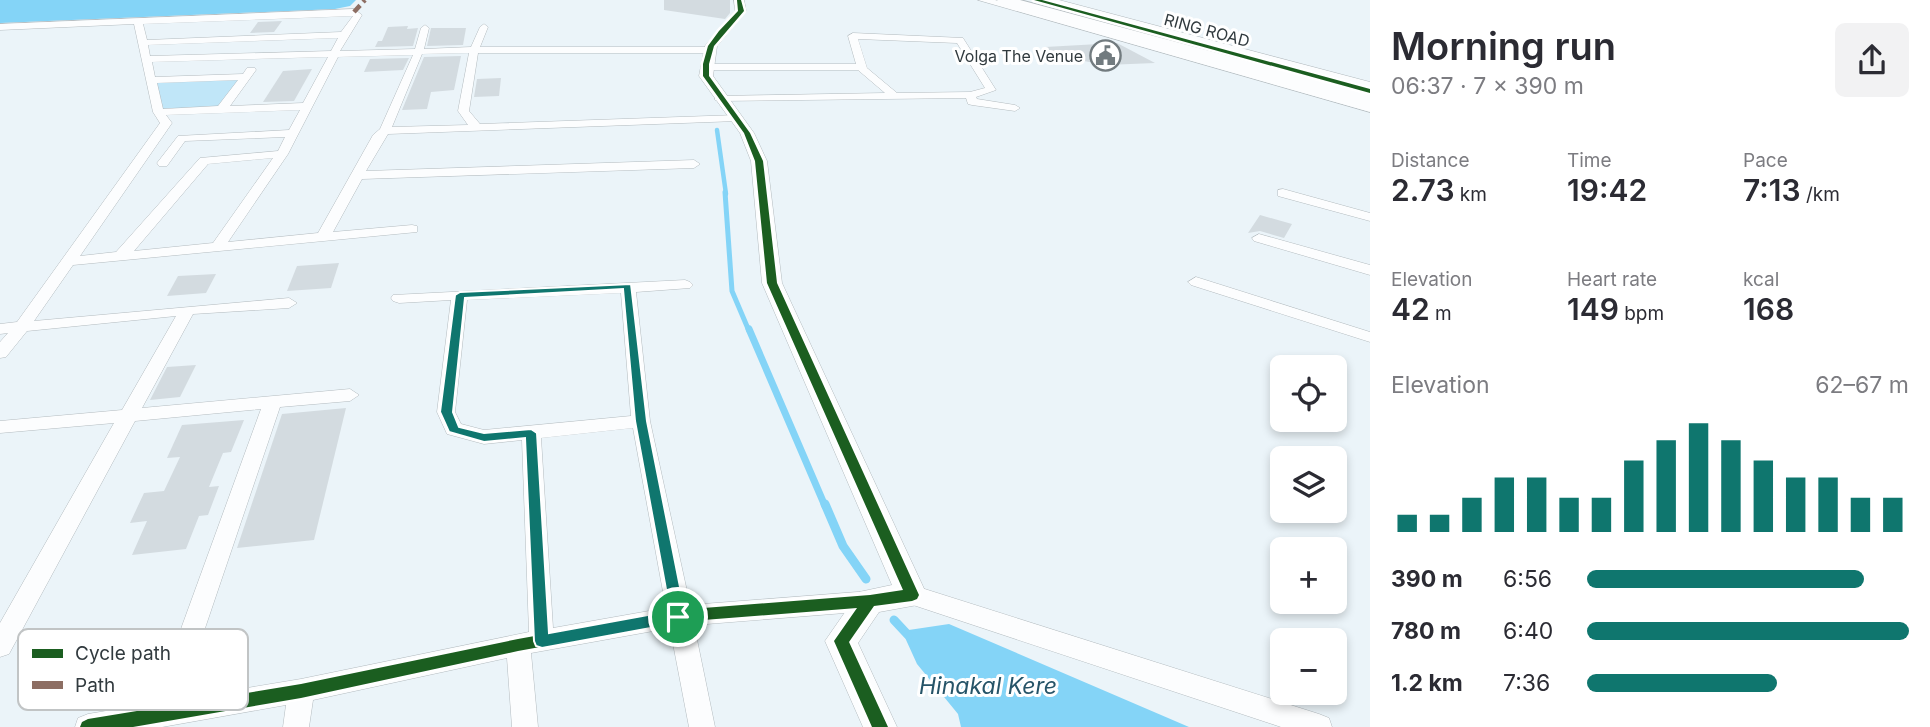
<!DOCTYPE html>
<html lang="en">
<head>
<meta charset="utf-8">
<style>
	body { margin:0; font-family:Inter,sans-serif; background:#f2f2f3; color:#2b2b33; height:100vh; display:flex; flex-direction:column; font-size:26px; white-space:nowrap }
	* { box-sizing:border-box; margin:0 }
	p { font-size:23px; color:#7c7c81 }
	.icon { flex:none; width:38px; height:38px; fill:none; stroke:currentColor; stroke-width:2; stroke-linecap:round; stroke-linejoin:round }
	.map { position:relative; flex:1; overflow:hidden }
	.drawer { display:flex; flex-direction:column; background:#fff; width:560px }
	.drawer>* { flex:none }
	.tools { position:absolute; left:1270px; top:355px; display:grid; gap:14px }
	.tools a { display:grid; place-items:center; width:77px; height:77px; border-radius:10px; background:#fff; box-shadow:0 4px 10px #0003; font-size:35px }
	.pin { position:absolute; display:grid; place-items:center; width:60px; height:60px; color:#fff; margin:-30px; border:4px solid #fff; border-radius:50%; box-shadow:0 2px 7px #0007 }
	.round { display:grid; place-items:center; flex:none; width:74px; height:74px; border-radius:10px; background:#f2f2f3 }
	.head { display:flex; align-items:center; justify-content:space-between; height:119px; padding:0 21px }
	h1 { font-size:38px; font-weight:600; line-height:52px }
	.figures { display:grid; grid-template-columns:repeat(3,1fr); gap:10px; height:119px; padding:7px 21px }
	.figures div { display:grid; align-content:center }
	.figures b { font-size:30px; font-weight:600 }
	.figures small { font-size:19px; font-weight:400 }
	.figures p { font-size:19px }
	.chart { height:196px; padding:14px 21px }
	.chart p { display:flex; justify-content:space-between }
	.chart svg { width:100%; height:126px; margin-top:7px; stroke:#0f766e; stroke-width:6 }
	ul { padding:0 21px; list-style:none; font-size:23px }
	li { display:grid; grid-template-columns:112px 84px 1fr; align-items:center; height:52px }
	li i { height:18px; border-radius:9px; background:#0f766e }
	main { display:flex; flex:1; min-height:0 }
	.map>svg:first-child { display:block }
</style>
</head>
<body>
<main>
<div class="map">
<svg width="1370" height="727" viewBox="0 0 1370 727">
	<rect width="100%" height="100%" fill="#ebf4f9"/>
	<path fill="#c0e6f8" d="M240,78L219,107L161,109L154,82Z"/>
	<g fill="#84d4f7">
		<path d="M0,0H356L350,6L335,9L0,23Z"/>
		<path d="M949,624L1189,727H961L958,714L917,664L902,631Z"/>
	</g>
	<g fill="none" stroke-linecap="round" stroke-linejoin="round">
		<path stroke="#84d4f7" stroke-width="4.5" d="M717,130L726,194"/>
		<path stroke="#84d4f7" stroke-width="5" d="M725,192L732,291L749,331"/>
		<path stroke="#84d4f7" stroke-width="7" d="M749,329L825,506"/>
		<g stroke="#84d4f7" stroke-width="9">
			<path d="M825,504L843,546L866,579"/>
			<path d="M894,620L908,635"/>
		</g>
	</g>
	<g fill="#d3dbe0">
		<path d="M664,0H730V13L725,19L664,10Z"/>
		<path d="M282,21L274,32L250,33L258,22Z"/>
		<path d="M408,26L407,29L418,28L413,46L375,47L378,41H382L388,27Z"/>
		<path d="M431,28H466L463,45L427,46Z"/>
		<path d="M1117,43L1155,63L1106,65L1045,54V47Z"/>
		<path d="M461,56L454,90L431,92L427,109L402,110L424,57Z"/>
		<path d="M409,58L403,70L364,72L370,59Z"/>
		<path d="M312,69L294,101L263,102L283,71Z"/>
		<path d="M501,78L499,96L474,97L477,79Z"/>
		<path d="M1260,215L1292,224L1284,238L1260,231L1248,233Z"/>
		<path d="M339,263L331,288L287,291L297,266Z"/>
		<path d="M216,274L206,293L167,296L178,276Z"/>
		<path d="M196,365L180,397L150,400L167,367Z"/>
		<path d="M346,408L314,540L237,548L282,414Z"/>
		<path d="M244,420L231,452L223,453L209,487L219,486L208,515L199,516L186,549L132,555L147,521L130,523L144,493L164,491L180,457L167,458L182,425Z"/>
	</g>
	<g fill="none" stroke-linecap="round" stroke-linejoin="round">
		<defs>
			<g id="minor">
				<path d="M354,9L362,15L340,51L415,49L421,28L425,25L429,28L424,49L471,47L480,27L484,24L488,27L480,47H709L714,50L709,53H478L469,111L480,124L737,115L743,118L737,121L388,134L366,171L694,160L700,164L694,168L362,179L333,232L412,225L417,226V232L73,265L34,321L289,298L297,303L289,308L193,314L142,408L350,389L359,395L350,401L280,407L181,699L301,679L529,632L522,440L484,444L447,434L437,412L451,300L399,303L393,301L391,298L393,295L685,280L690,282L693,285L690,288L636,292L650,421L690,605L870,591L878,594L882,601L878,608L870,611L694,625L715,727H689L670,628L531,653L538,727H512L507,658L313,700L309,727H283L286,705L162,727H75L78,718L88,714L154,703L261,409L135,421L9,654L0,657V623L114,423L0,433V421L122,410L176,316L27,331L6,357L0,358V342L8,333L0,334V324L17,322L160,123L153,112L134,24L0,30V24ZM353,16L341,32L147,40L143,24ZM338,38L331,51L150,56L148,45ZM469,53L458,111L468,125L392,127L422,54ZM413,55L380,129L373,135L318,233L228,242L288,154L338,57ZM328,57L303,103L230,106L256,70L255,68H247L243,74L155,77L152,62ZM238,80L218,106L163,109L157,83ZM300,110L289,130L178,136L157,163L159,166H167L185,141L285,137L278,151L200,158L116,252L80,256L172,123L166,115ZM273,158L213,243L134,251L208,164ZM621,293L631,416L484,430L461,424L455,412L467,300ZM633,428L666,608L553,628L541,438Z"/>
				<path d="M853,33L963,38L996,90L976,97L977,99L1015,105L1020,108L1015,111L972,105L968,104L966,98L719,101L715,100V96L885,93L858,70H705L700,67L705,64H856L848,36ZM858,39L957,43L985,88L970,92L897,93L867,68Z"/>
				<path d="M1283,189L1370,213V221L1278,196V190Z"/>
				<path d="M1259,234L1370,265V275L1254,241L1252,238Z"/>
				<path d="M1196,277L1370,332V342L1191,285L1188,282Z"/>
				<path d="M912,585L1319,714L1329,718L1332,727H1281L904,602L900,595L904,588Z"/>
			</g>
			<g id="tertiary">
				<path d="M734,0H744L746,11L717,46L713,76L754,133L767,161L782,283L927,595L923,604L879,612L858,643L897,727H863L825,641L859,592L892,585L762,283L751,161L740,133L699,76L705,46L735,11Z"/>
				<path d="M978,0H995L1370,104V112Z"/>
				<path d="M1042,0H1059L1370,82V90Z"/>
			</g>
			<path id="trunk" d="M997,0H1020L1370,94V105L999,3Z"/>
		</defs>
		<use href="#minor" stroke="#b3bbbf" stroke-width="1"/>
		<use href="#tertiary" stroke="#b3bbbf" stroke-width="1"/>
		<use href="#trunk" stroke="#b3bbbf" stroke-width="2"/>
		<use href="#minor" fill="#fcfdfe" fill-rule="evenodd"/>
		<use href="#tertiary" fill="#fcfdfe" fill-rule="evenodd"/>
		<use href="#trunk" fill="#fcfdfe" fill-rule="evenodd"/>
		<path stroke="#8d6e63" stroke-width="4.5" stroke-dasharray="9 4.5" stroke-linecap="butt" d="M354,12L365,0"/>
		<defs>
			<g id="cycleway">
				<path d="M737,0H741L744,11L714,46L709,64V76L750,133L763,161L777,283L919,595L917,599L912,601L874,606L849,642L888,727H872L834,641L857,608L678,622L518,651L301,698L133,727H80L82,722L88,719L301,684L518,639L678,610L870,595L903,590L767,283L755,161L744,133L703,76V64L708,46L719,31L738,11Z"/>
				<path d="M1034,0H1042L1370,89V93Z"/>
			</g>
		</defs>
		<use href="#cycleway" stroke="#fff" stroke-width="5"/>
		<use href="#cycleway" fill="#1b5e20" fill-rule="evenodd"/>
	</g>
	<path fill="#0f766e" stroke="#fff" stroke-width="2" fill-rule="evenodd" d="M631,284L647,421L686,617L678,623L542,648L536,646L534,641L525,438L484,442L449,432L440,412L455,295L460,292ZM623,289L635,421L670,611L549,633L537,433L531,429L484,433L459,427L453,412L465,298Z"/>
	<defs>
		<symbol id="civic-ring" viewBox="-11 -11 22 22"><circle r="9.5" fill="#fff" stroke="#727b7f" stroke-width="1.5"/><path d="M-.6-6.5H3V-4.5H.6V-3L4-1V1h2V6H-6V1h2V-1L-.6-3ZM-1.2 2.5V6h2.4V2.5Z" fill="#727b7f"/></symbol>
	</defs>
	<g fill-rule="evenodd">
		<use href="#civic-ring" x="1088" y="38" width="35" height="35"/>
	</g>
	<g text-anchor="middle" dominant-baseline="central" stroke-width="6" stroke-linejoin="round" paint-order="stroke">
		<g font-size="16" fill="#313a3e" stroke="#fff">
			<text transform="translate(1207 30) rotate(15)">RING ROAD</text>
		</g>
		<g font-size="16" fill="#313a3e" stroke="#fff" text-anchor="end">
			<text x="1083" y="56">Volga The Venue</text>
		</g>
		<g font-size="23" font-style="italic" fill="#265468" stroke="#fff">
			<text x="988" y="686">Hinakal Kere</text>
		</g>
	</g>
	<rect x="18" y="629" width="230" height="81" rx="10" fill="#fff" stroke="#c1c4c5" stroke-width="2"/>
	<rect x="32" y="649" width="31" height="9" fill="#1b5e20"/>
	<rect x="32" y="681" width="31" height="8" fill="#8d6e63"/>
	<g font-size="19" fill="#313a3e">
		<text x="75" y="660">Cycle path</text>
		<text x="75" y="692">Path</text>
	</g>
</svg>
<div class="tools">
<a><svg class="icon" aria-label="locate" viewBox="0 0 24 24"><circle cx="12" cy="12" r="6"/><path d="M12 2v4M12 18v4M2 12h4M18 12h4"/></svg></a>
<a><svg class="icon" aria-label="layers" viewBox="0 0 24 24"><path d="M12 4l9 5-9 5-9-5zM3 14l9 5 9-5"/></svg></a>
<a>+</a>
<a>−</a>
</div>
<div class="pin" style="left:678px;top:617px;background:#1e9e55"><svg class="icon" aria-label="arrive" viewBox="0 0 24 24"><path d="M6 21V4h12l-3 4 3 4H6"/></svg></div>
</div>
<section class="drawer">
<div class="head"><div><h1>Morning run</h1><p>06:37 · 7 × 390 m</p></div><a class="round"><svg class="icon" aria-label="share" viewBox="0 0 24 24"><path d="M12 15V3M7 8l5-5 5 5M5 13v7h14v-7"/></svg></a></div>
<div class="figures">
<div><p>Distance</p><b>2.73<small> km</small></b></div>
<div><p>Time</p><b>19:42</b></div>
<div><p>Pace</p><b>7:13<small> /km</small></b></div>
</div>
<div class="figures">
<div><p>Elevation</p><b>42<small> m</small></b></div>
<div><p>Heart rate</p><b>149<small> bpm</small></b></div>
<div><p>kcal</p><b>168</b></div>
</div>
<div class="chart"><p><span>Elevation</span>62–67 m</p>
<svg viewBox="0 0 160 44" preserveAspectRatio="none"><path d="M5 44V38M15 44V38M25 44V32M35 44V25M45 44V25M55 44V32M65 44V32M75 44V19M85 44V12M95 44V6M105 44V12M115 44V19M125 44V25M135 44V25M145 44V32M155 44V32"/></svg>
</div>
<ul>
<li><b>390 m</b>6:56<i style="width:86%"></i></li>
<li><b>780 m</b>6:40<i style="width:100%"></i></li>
<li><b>1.2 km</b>7:36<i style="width:59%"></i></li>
</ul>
</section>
</main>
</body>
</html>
